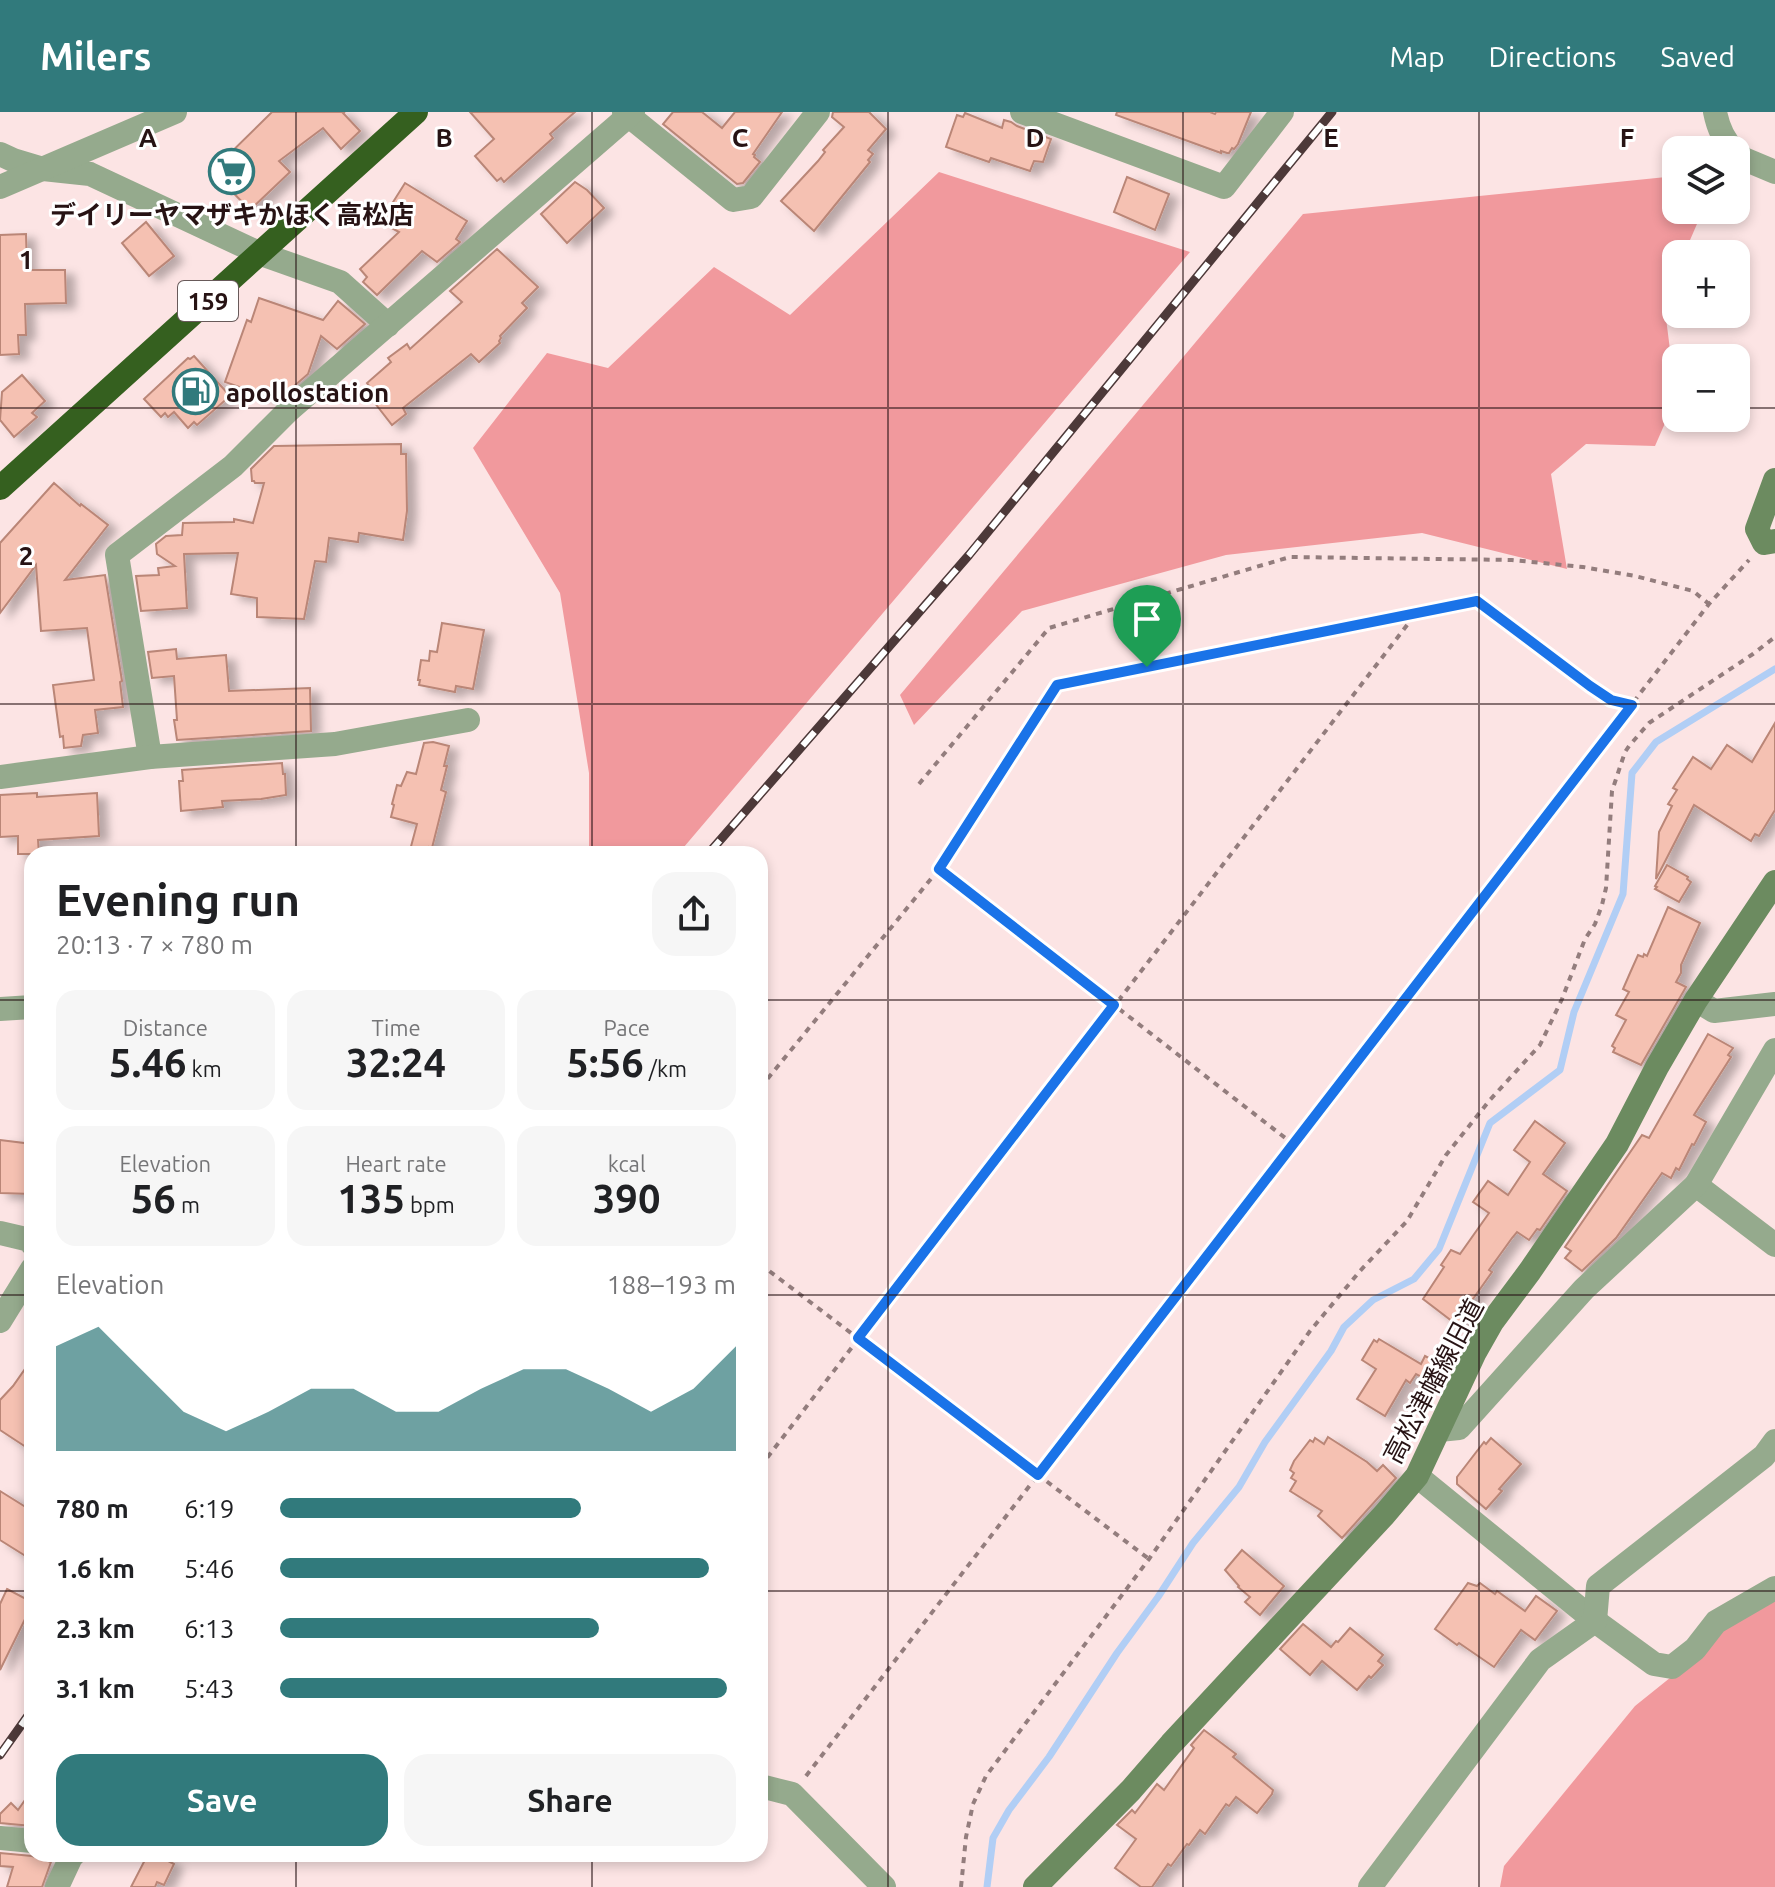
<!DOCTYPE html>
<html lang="en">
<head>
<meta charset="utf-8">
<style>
	body { margin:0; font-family:Ubuntu,"Noto Sans JP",sans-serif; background:#f6f6f6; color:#202124; height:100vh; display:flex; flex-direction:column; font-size:30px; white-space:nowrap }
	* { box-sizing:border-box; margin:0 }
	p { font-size:26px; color:#757577 }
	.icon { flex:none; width:44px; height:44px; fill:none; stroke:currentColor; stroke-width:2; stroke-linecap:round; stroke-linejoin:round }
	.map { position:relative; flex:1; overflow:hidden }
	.panel { position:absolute; left:24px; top:734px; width:744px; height:1016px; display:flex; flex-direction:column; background:#fff; border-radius:24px; box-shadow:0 4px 12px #0003 }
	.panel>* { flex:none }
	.tools { position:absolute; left:1662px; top:24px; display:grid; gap:16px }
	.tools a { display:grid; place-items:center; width:88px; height:88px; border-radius:16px; background:#fff; box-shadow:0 4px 12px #0003; font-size:40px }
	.pin { position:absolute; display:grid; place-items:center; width:68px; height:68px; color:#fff; margin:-82px -34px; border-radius:50% 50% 50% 0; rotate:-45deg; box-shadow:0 0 8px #0007 }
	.pin .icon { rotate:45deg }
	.round { display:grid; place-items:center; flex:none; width:84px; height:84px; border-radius:24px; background:#f6f6f6 }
	.headline { display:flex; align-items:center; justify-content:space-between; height:136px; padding:0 32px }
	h1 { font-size:44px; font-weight:700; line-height:60px }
	.figures { display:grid; grid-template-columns:repeat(3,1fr); gap:12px; height:136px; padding:8px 32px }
	.figures div { display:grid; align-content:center; border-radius:20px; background:#f6f6f6; text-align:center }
	.figures b { font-size:40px; font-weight:700 }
	.figures small { font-size:22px; font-weight:400 }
	.figures p { font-size:22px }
	.chart { height:224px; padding:16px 32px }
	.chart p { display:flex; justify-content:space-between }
	.chart svg { width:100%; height:144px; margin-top:8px; fill:#317a7c; opacity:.7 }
	.action { display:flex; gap:16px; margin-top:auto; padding:16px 32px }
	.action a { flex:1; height:92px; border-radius:24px; background:#317a7c; color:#fff; font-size:32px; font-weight:700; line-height:92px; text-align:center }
	.action a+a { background:#f6f6f6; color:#202124 }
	ul { padding:0 32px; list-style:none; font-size:26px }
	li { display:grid; grid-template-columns:128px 96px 1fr; align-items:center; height:60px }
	li i { height:20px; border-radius:10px; background:#317a7c }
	header { display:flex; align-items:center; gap:48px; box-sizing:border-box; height:112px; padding:0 40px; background:#317a7c; color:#fff }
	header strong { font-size:38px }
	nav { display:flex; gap:44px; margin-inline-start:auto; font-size:28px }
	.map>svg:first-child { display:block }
</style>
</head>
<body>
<header>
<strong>Milers</strong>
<nav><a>Map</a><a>Directions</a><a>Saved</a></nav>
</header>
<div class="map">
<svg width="1775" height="1775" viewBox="0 0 1775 1775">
	<defs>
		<filter id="shadow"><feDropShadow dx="9" dy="5" stdDeviation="4" flood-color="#0004"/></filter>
	</defs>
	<rect width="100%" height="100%" fill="#fce4e4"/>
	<g fill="#f1999d">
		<path d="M939,60L1190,140L678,742H589V661L560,481L473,336L547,241L608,256L714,155L790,203Z"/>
		<path d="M1676,64V98H1703L1684,142H1676V161L1664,190L1676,286L1655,334L1586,332L1551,362L1567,457L1422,421L1226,443L1022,499L914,613L900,583L1303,102Z"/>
		<path d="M1775,1481V1775H1500L1504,1754L1635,1594L1696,1545L1735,1503Z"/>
	</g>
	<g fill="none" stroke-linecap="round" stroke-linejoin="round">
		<path stroke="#b1cef5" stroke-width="7" d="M987,1775L993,1726L1009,1698L1049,1645L1117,1541L1158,1485L1193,1431L1239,1375L1265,1330L1331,1239L1344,1215L1373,1188L1414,1167L1439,1137L1490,1011L1560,958L1574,900L1623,782L1632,661L1656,630L1775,557"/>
	</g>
	<g fill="#f5c1b2" stroke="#ba8677" stroke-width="2" filter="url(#shadow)">
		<path d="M272,0H345L343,1L360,19L341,37L323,16L279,49L290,60L250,98L212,59Z"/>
		<path d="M470,0H575L550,22L553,26L504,70L501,66L497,69L475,44L494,27Z"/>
		<path d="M673,0H702L722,16L735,0H782L753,42L755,43L754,45L760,50L743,71L737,72L663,12Z"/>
		<path d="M833,0H869L886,17L868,38L873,42L868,48L870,50L814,119L781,89L818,49L825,40L823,38L844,15L832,5Z"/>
		<path d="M1117,0H1210L1215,2L1216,0H1251L1238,32L1234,37L1232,36L1229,41H1227L1221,39V41L1116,3Z"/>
		<path d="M965,1L1002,16L1004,8L1011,10L1017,14L1051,27L1043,50L1034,49L1030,59L991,46L989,50L946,35L957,3L963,5Z"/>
		<path d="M1127,65L1169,82L1155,118L1114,100Z"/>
		<path d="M575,70L587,78L604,96L567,131L541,102Z"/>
		<path d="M405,71L467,109L456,127L460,130L437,150L422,139L377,183L363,170L367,165L360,157L399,120L388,114L389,112L383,106Z"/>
		<path d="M146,110L174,144L149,164L122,131Z"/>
		<path d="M26,122L27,158H65L66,191L25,192L26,223H18L19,242L0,243V123Z"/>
		<path d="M497,137L538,175L522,191L527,196L500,224L501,226L499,229L500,231L479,250L471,242L403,296L406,302L392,313L374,290L379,286L367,271L391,250L388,246L407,232L410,237L462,190L450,179Z"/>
		<path d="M259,186L323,208L338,189L365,212L337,237L321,224L308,262L278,288L273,287L225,270L247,208L251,210Z"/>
		<path d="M194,244L230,284L197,313L194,310L188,316L174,300L168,305L165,301L161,305L144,287L188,246L190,247Z"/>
		<path d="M22,263L45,289L32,301L37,305L14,325L0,308L2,280Z"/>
		<path d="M401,332V342H406L407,399L403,428L359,421L358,430L329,426L326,450L315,449L304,507L257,505V486L231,482L238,441L184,442L187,496L141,499L136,464L159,463L158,456L175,454L157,442L156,432L166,424L182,423L183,411L234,410V407L253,411L264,371H255L254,369H252L251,357L274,334Z"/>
		<path d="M54,371L80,394L81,392L108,413L65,468L105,463L122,569L120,570L123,595L95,598L98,621L83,623L81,634L64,636L63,624L60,625L53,573L94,568L87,516L41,519L36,453L0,501V431Z"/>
		<path d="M442,511L484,518L473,577L456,574L455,580L419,573L420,568H418L421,548L429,549L430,539L437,540Z"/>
		<path d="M176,537L177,547L226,543L229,579L310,576L311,619L177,628L174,608H177L174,564L152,566L148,540Z"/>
		<path d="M1775,611V698L1759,724L1755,722L1751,729L1694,693L1656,767L1659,720L1672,694L1668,692L1677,678L1673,676L1693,645L1711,657L1727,633L1752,650Z"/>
		<path d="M433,630L449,634L444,654H447L441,678L446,680L432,736L429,735L427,742H409L417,712L391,705L394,693L392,692L397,673L401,674L407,660L416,662L424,631Z"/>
		<path d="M282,651L283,662H285L286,683L261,687L222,689L223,695L181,699L179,669H183L182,658Z"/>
		<path d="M37,681V685L97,681L99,724L38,728L39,742H18V724L0,725V683Z"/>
		<path d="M1667,753L1688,765L1687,767L1691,770L1679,790L1655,777L1657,775L1655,774Z"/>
		<path d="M1668,795L1700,811L1681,853V861L1676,870L1686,875L1641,953L1613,940L1615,936L1612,934L1626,908L1616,903L1629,880L1623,877L1630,861L1638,843L1643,845L1644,842L1647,844Z"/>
		<path d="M1708,922L1733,936L1728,943L1731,945L1694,1003L1706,1010L1694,1033L1692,1032L1679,1058L1676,1056L1671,1066L1662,1061L1616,1126L1582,1159L1565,1146L1571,1139L1565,1135L1642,1023L1649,1026Z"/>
		<path d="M1535,1009L1565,1031L1543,1062L1567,1079L1540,1118L1537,1117L1529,1128L1517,1120L1512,1126L1489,1158L1492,1160L1468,1194L1473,1198L1461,1216L1423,1187L1444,1155L1441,1153L1451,1138L1460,1142L1489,1101L1473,1090L1488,1069L1508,1083L1530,1050L1514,1038Z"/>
		<path d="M0,1028L32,1032V1082L0,1081Z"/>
		<path d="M1379,1227L1421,1252L1425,1244L1445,1255L1435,1272L1416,1262L1410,1271L1406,1268L1385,1304L1357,1287L1376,1257L1362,1248L1374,1228L1377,1230Z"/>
		<path d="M32,1247V1339L0,1318V1288L13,1274Z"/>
		<path d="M1328,1325L1367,1350L1377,1359L1383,1353L1396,1366L1342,1426L1318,1404L1322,1399L1290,1379L1296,1369L1291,1366L1294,1361L1290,1358L1294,1349L1310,1328L1313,1330L1315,1326L1324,1332Z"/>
		<path d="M1491,1326L1521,1352L1499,1377L1502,1379L1486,1397L1457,1372V1365L1484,1330L1486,1332Z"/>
		<path d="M0,1379L32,1399V1448L0,1428Z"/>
		<path d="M1242,1438L1284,1474L1260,1503L1245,1490L1250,1485L1238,1475L1239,1474L1225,1458Z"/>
		<path d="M1468,1471L1477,1474L1480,1471L1495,1482L1497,1479L1525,1499L1536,1484L1557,1499L1535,1528L1521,1518L1494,1555L1459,1531L1457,1533L1435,1517Z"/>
		<path d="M7,1477L32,1490V1493L0,1558V1492Z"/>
		<path d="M1303,1512L1331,1535L1336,1529L1338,1530L1350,1516L1383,1543L1378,1549L1383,1553L1371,1566L1369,1564L1357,1578L1322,1549L1310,1563L1280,1537Z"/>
		<path d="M1204,1618L1236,1642L1233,1645L1273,1678L1272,1682L1257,1701L1236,1685L1229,1694L1226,1692L1205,1722L1200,1718L1189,1733L1187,1732L1171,1754L1168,1752L1152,1775H1141L1115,1756L1136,1727L1117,1713L1132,1698L1135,1701L1157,1672L1164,1678L1194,1636L1191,1633Z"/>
		<path d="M32,1678V1714L0,1711V1702L11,1691L18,1698Z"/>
		<path d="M0,1741L32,1744L51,1750L42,1775H7L13,1755L0,1754Z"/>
		<path d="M148,1742H155L174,1752L164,1773L157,1770L155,1775H131Z"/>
	</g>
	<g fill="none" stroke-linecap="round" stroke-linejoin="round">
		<g stroke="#937d7d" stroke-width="4" stroke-dasharray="6 6" stroke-linecap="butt">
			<path d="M919,672L1049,516L1290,445L1512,448L1583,455L1635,464L1693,479L1709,492"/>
			<path d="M939,757L1293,1032"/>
			<path d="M760,976L939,757L1057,573L1477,489L1590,574L1611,588L1631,593"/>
			<path d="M760,1152L1149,1447"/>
			<path d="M760,1355L1414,504"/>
			<path d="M806,1664L1709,492L1749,448"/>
			<path d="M961,1775L966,1725L973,1692L986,1664L1149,1447L1310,1219L1360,1159L1407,1109L1446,1043L1489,989L1540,933L1562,887L1585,827L1595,812L1602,793L1606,776L1612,679L1625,640L1629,634L1649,611L1753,542L1775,525"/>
		</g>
		<g stroke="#95aa8d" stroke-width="24">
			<path d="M624,0L733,88L751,85L818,0"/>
			<path d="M1022,0L1224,75L1282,0"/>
			<path d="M1715,0C1718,15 1723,28 1734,38"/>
			<path d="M1736,40L1744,47L1775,60"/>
			<path d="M0,42L13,48L43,57L90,62L261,142L340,170L388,213"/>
			<path d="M0,75L175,0"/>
			<path d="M150,645L117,443L233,354L288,299L633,0"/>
			<path d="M0,665L150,645L335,632L468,608"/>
			<path d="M1696,888L1714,899L1775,892"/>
			<path d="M0,897L32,895"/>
			<path d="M1696,1073L1775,1133"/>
			<path d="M0,1121L30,1128L32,1132"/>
			<path d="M0,1209L32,1157"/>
			<path d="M1439,1318L1459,1316L1584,1177L1696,1073L1775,938"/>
			<path d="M1417,1364L1595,1509L1654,1552L1672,1555L1695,1537L1716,1510L1775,1476"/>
			<path d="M760,1674L792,1682L884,1775"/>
			<path d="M0,1726L32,1729"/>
			<path d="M57,1775L71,1745L74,1742"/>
			<path d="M1370,1775L1540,1548L1595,1509L1598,1474L1764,1344L1775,1329"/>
		</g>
		<g stroke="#6c8b60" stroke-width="24">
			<path d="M1775,368L1757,417L1764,431L1775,429"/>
			<path d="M1035,1775L1131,1678L1171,1632L1384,1403L1417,1364L1475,1240L1492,1210L1530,1159L1617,1032L1657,955L1696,888L1775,770"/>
		</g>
		<path stroke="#35601f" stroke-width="24" d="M0,376L416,0"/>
		<defs>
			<g id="rail">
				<path d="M708,742L969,443L1332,0"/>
				<path d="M0,1643L32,1598"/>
			</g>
		</defs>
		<use href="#rail" stroke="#4d3939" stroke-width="9"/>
		<use href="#rail" stroke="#fff" stroke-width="6" stroke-dasharray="18" stroke-linecap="butt"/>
	</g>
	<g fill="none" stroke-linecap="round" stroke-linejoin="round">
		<defs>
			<path id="route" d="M1477,489L1590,574L1611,588L1632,593L1038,1363L858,1226L1114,893L939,757L1057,573Z"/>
		</defs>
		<use href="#route" stroke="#fff" stroke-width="16"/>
		<use href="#route" stroke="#1a73e8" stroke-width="10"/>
	</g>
	<path fill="none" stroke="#271314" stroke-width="2" stroke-opacity="0.55" d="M296,0V742M592,0V742M888,0V1775M1183,0V1775M1479,0V1775M0,296H1676M1736,296H1775M0,592H1775M0,888H32M760,888H1775M0,1183H32M760,1183H1775M0,1479H32M760,1479H1775M296,1742V1775M592,1742V1775"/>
	<defs>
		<symbol id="supermarket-ring" viewBox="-11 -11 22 22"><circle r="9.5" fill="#fff" stroke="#317a7c" stroke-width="1.5"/><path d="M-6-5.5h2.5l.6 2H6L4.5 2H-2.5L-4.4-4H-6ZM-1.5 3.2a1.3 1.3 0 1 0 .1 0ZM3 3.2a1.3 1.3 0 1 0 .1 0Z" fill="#317a7c"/></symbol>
		<symbol id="fuel-ring" viewBox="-11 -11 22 22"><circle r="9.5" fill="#fff" stroke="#317a7c" stroke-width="1.5"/><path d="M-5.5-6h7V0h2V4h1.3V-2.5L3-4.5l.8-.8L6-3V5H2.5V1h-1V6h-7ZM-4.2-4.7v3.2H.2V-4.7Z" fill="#317a7c"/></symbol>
	</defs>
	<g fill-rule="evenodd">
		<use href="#supermarket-ring" x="206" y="34" width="51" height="51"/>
		<use href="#fuel-ring" x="170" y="254" width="51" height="51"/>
	</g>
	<g text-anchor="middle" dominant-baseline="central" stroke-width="6" stroke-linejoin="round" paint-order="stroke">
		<rect fill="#fff" stroke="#685a5a" stroke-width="2" x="178" y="169" width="60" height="40" rx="6"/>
		<g font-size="24" font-weight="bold" fill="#271314">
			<text x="208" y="189">159</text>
		</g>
		<g font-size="26" font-weight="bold" fill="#271314" stroke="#fff">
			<text x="232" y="102">デイリーヤマザキかほく高松店</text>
			<text x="226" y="280" text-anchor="start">apollostation</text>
		</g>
		<g font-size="26" fill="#271314" stroke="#fff">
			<text transform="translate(1433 1269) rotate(-62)">高松津幡線旧道</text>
		</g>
	</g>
	<g font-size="26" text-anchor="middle" font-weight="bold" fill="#271314" stroke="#fff" stroke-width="6" stroke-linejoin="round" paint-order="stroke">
		<text x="148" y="35">A</text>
		<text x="444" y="35">B</text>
		<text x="740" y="35">C</text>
		<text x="1035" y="35">D</text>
		<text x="1331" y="35">E</text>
		<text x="1627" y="35">F</text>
		<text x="26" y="157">1</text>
		<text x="26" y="453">2</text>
	</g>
</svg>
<div class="tools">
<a><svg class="icon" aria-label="layers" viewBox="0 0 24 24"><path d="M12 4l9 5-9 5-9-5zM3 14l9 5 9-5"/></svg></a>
<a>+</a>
<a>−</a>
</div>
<div class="pin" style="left:1147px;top:555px;background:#1e9e55"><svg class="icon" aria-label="arrive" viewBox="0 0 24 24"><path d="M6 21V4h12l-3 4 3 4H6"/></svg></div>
<section class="panel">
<div class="headline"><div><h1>Evening run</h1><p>20:13 · 7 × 780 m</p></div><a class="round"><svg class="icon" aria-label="share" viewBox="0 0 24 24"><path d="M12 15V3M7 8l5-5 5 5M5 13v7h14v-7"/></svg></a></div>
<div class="figures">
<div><p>Distance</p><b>5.46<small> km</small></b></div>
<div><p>Time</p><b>32:24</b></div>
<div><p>Pace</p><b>5:56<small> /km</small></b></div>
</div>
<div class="figures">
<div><p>Elevation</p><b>56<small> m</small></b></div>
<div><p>Heart rate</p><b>135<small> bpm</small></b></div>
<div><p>kcal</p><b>390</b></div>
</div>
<div class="chart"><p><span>Elevation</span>188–193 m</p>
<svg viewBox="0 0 160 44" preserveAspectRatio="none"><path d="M0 44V12L10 6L20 19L30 32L40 38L50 32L60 25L70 25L80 32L90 32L100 25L110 19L120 19L130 25L140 32L150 25L160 12V44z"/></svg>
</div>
<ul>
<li><b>780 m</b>6:19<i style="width:66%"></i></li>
<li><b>1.6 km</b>5:46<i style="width:94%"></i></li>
<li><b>2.3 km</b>6:13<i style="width:70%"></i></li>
<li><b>3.1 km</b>5:43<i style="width:98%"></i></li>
</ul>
<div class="action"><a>Save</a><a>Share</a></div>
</section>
</div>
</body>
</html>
